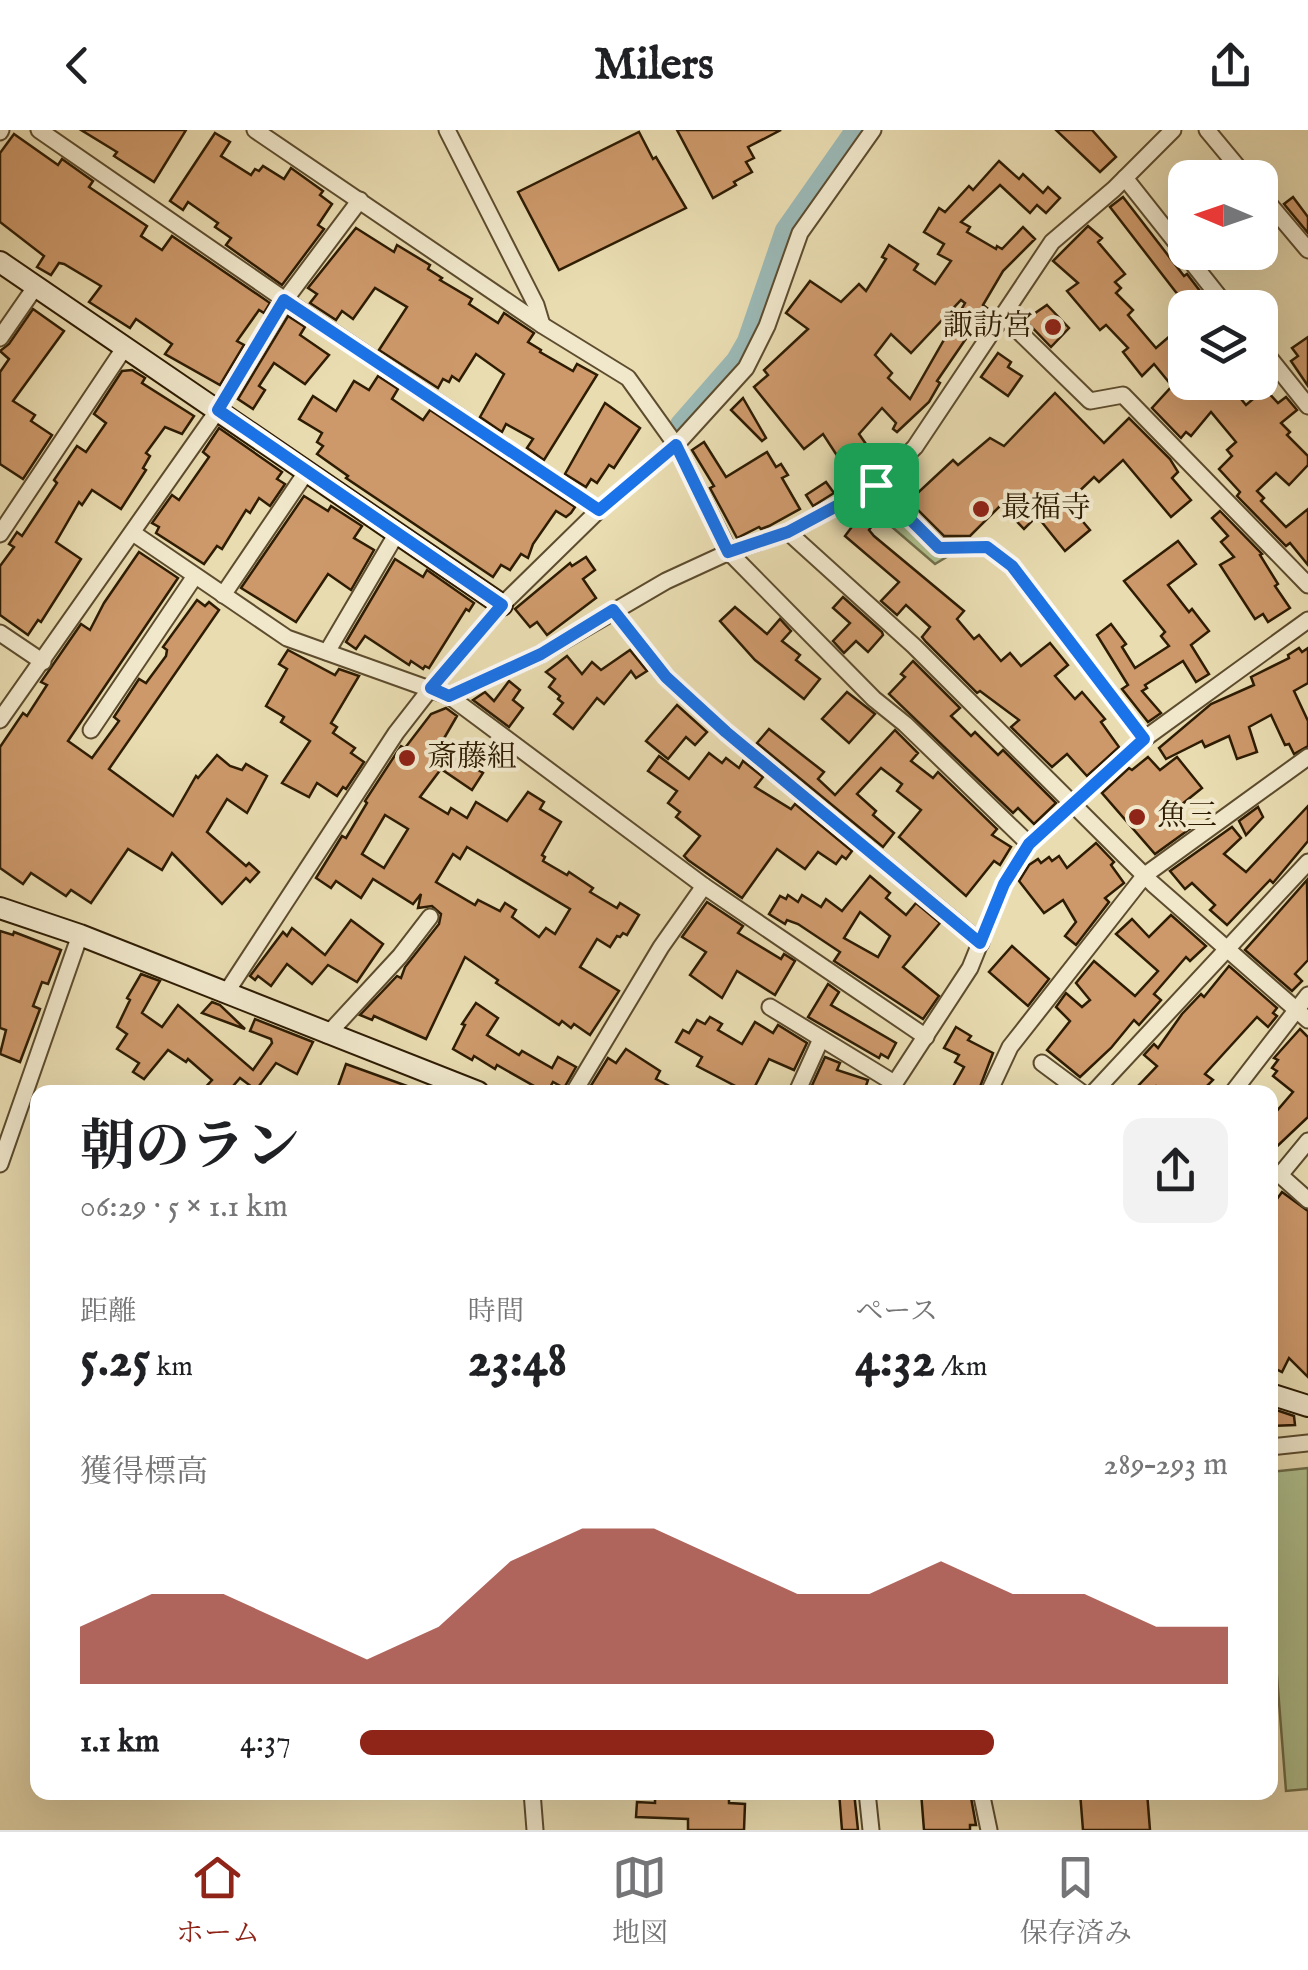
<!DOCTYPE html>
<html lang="ja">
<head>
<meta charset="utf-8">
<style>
	body { margin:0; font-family:"IM FELL English","Noto Serif JP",serif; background:#f2f2f2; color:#202124; height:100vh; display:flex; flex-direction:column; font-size:38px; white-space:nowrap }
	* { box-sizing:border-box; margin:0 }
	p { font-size:32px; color:#757577 }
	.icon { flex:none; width:55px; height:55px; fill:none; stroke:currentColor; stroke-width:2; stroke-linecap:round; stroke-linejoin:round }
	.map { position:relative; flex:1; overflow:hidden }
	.side { position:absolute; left:30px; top:955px; width:1248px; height:715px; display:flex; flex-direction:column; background:#fff; border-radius:20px; box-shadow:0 10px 40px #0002 }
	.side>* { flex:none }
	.needle { width:65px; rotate:272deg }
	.fabs { position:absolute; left:1168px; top:30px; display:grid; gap:20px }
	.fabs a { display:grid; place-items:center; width:110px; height:110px; border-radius:20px; background:#fff; box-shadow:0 10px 40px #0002; font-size:50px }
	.pin { position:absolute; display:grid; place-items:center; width:85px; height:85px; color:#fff; margin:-42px; border-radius:20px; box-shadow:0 5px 15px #0006 }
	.round { display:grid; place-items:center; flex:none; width:105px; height:105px; border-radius:20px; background:#f2f2f2 }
	.summary { display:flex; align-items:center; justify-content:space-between; height:170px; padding:0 50px }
	h1 { font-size:55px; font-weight:700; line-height:75px }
	.figures { display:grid; grid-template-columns:repeat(3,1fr); gap:15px; height:170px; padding:10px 50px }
	.figures div { display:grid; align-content:center }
	.figures b { font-size:50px; font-weight:700 }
	.figures small { font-size:28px; font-weight:400 }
	.figures p { font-size:28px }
	.chart { height:280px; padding:20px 50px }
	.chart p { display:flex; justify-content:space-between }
	.chart svg { width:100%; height:180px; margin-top:10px; fill:#8f2418; opacity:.7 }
	ul { padding:0 50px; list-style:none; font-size:32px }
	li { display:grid; grid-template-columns:160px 120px 1fr; align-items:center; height:75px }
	li i { height:25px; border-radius:12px; background:#8f2418 }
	header { display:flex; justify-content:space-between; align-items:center; height:130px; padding:0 50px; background:#fff; font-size:45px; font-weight:700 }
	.menu { display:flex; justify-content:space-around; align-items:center; height:140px; border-top:2px solid #e0e0e0; background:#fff; font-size:28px; color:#757577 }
	.menu a { display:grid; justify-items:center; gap:5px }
	.menu .current { color:#8f2418 }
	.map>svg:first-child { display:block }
</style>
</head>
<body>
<header><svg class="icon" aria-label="back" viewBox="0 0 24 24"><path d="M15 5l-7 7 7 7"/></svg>Milers<svg class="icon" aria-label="share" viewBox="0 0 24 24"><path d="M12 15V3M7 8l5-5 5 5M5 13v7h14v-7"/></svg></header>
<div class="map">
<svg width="1308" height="1700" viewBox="0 0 1308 1700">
	<rect width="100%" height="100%" fill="#e9dcb1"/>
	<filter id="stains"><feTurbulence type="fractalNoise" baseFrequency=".002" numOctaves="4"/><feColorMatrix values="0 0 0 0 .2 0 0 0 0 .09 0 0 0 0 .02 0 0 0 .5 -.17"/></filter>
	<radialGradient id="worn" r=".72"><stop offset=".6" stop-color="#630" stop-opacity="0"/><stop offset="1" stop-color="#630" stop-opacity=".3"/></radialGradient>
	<g fill="#b1c290" stroke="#706f4a" stroke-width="2.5">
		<path d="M877,365L955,422L935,434L864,373Z"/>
		<path d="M1308,1338V1659L1286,1661L1275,1521L1270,1520V1342Z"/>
	</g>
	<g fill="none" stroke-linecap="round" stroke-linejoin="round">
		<path stroke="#9bb9b6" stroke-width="18" d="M679,294L735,230L746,211L784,100L854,0"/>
	</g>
	<g fill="#cd996b" stroke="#2e1c03" stroke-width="2.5" fill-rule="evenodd">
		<path d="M81,0H186L154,52L114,26L117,22Z"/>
		<path d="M677,0H781L748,17L754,28L746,32L752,42L734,52L736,55L713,68Z"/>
		<path d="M1056,0H1092L1116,27L1100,42Z"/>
		<path d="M639,2L653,29L656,27L686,78L559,140L518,62Z"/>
		<path d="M215,3L230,12L221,26L251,45L255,39L259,41L263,36L284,49L291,38L323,61L320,65L332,74L318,95L324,99L282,155L226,115L231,108L215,97L218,93L188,72L183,80L170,71Z"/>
		<path d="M14,4L58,35L62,29L93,51L89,57L147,96L141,106L162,120L172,106L270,173L264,183L259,180L237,211L244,215L220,255L165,224L172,214L136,189L130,198L89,172L101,156L64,134L59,133L51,145L37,137L44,126L0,92V23Z"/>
		<path d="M999,31L1019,49L1023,44L1043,63L1048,57L1060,68L1046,83L1037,75L1030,83L1000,55L961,92L970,97L967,102L996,119L997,116L1002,119L1023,97L1035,109L1003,141L983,175L987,178L937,251L940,253L929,272L897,302L893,299L896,293L882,278L859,304L875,327L849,344L823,304L804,319L754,257L768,245L764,240L808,199L786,183L810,151L841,172L859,154L866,161L886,129L882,127L889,115L918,134L914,140L935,154L951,131L938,124L944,114L924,102L939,78L945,82L969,56L973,60ZM961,170L965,173L910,269L888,248L892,243L875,225L891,204L911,223Z"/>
		<path d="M1123,67L1184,146L1187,144L1213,178H1189L1175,161L1110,77Z"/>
		<path d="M1293,67L1308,87V103L1284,74Z"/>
		<path d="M1088,96L1102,108L1098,112L1125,144L1115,152L1121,158L1116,163L1133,180L1128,185L1156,218L1185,193V252H1227L1246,275L1265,259L1278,273L1286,267L1297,280L1281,293L1290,302L1287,305L1308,326V335L1289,355L1276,343L1257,361L1264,368L1261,371L1286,397L1308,379V435L1290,413L1286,416L1237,366L1240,362L1219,339L1232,326L1227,320L1236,312L1211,282L1191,306L1186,302L1181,308L1152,278L1172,256L1154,234L1142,246L1123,222L1128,218L1106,195L1100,200L1067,161L1078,153L1053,131Z"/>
		<path d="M356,98L394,122L397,115L430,135L428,139L442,148L440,150L472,169L469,174L498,193L504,183L534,203L528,212L541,220L540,222L573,241L577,234L597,245L544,330L527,318L533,309L506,294L502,302L480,287L504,244L476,224L459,251L452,246L449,252L443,249L438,258L379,220L407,177L375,158L353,189L342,181L336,190L310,173L317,164L308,158Z"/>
		<path d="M1047,175L1069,198L1051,217L1025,190Z"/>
		<path d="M33,179L64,201L13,271L35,285L31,291L52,305L23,349L0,334V242L9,229L0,221L9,214Z"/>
		<path d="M288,186L305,197L300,205L329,225L305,254L274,233L259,256L265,260L253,279L238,269Z"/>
		<path d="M1308,207V256L1291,231L1298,226L1292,218Z"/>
		<path d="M998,223L1011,232L1008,237L1022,246L1008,266L981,247Z"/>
		<path d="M132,240L145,248L142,253L194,286L182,304L165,297L146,323L150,326L143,338L146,340L121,379L92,360L82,375L79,372L56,412L81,429L41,492L38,490L28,505L0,485V436L14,417L9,414L17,402L22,406L57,353L54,350L77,316L86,322L106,293L94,284L122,241Z"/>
		<path d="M378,246L398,259L392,269L423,290L430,280L575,377L571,383L566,387L556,381L533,414L528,428L521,424L510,440L501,435L493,447L346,348L348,346L317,324L323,316L317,312L322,303L299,289L313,266L336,281L354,251L369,260Z"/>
		<path d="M1055,263L1104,313L1129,288L1170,329L1178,342L1172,348L1191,370L1171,387L1123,330L1099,352L1094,347L1070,370L1077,377L1073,380L1090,400L1065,421L1037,386L1024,399L1001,375L970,406H944L909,371L953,330L958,335L990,308L1004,316Z"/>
		<path d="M743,268L766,308L762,311L731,280Z"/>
		<path d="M605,273L640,298L614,338L609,335L597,353L591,349L586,357L565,344Z"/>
		<path d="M219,298L282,342L277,349L285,354L270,376L259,368L250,383L246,380L222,419L217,416L204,434L156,403L159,397L152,393L172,365L179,370L209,327L203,322Z"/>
		<path d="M704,312L726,347L767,322L776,337L781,334L788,345L782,348L800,379L769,396L761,399L759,397L737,408L710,358L714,356L692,320Z"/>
		<path d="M826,352L834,363L813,376L806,365Z"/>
		<path d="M304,366L328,381L331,376L362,396L354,408L374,420L351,460L328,444L296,492L241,458Z"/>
		<path d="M1220,381L1262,424L1260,425L1278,454L1275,456L1290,478L1268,492L1263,484L1255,489L1220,435L1234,427L1221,412L1228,406L1212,388Z"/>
		<path d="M860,386L872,396L869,400L874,406L964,481L957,489L974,509L979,505L1001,531L1010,523L1021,536L1050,513L1068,535L1055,546L1075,569L1082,562L1105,589L1101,592L1119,617L1087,646L1067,624L1052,637L1011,597L1019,590L980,561L977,563L926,512L922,507L930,497L906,475L897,485L881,471L899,452L845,406Z"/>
		<path d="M1178,411L1196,434L1168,455L1189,482L1192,479L1209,501L1191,515L1209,544L1196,552L1183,531L1145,555L1147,558L1142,561L1161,583L1148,592L1122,559L1128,555L1097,505L1111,494L1126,514L1122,517L1135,538L1169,516L1161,506L1165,502L1124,451Z"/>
		<path d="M139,422L178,448L68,611L92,628L119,591L114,587L139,549L146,553L166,526L167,520L163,517L197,470L205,476L209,472L219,480L109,639L173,686L196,646L198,648L217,625L230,636L242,640L246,634L267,646L247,683L227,669L207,702L246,736L249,733L259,742L250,752L246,748L222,774L172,723L162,740L128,719L91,773L71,760L66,766L31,743L23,754L0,738V617L23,583L27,586L47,555L41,552L81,494L90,500L104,473Z"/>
		<path d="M586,427L595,440L583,449L596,468L547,505L537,492L530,497L515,479L570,433L572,436Z"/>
		<path d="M395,429L423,447L427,440L474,473L469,481L466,479L429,538L425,536L423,539L411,531L409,535L365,506L356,519L346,512Z"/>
		<path d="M843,467L882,502L883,505L868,522L856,511L844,523L833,511L850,493L833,478Z"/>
		<path d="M735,477L767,504L780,489L791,501L782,511L800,525L796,530L820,549L804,569L755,530L720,491Z"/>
		<path d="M1299,518L1302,522L1308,518V553L1294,561L1308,591V616L1294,624L1289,614L1285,615L1271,585L1249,597L1257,622L1237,629L1229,606L1205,617L1202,611L1166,629L1159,618L1211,574L1254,555L1251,547L1289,528L1288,525Z"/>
		<path d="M288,520L335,545L339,539L359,546L331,593L337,597L333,603L355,618L351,623L364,632L346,659L343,657L337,666L317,653L309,667L282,653L310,611L281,592L284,587L266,576L287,539L279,534Z"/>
		<path d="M630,520L647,541L636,548L631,541L604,574L597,568L573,599L554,584L563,573L558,569L560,566L549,557L555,549L546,542L567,526L582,544L592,532L601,540Z"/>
		<path d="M913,531L960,578L951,586L971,606L975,602L998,625L1003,620L1056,673L1034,694L1018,678L1013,683L889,564L905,547L901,544Z"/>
		<path d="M509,551L520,560L513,570L523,578L509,597L473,570L485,562L494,571Z"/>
		<path d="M847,562L875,584L849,613L822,589Z"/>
		<path d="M677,575L707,602L695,615L686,607L668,629L646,611Z"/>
		<path d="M446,578L457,586L439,617L465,636L467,633L483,643L472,660L441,639L420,667L448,684L451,678L467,688L476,672L507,691L528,662L544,672L540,679L561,692L542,725L545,727L543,731L567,745L569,742L593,758L590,762L617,778L620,773L639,785L627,805L623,803L620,807L617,806L610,817L597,809L580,837L619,861L590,905L574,894L571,898L562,891L559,895L496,853L498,850L465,827L426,909L374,886L372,890L360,885L397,846L401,848L405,837L439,794L441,784L432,776L418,778L421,764L413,774L373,749L361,768L336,751L331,758L316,748L342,706L346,708L367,673L365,671L401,616L405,618L431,584ZM385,685L408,699L384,738L362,724ZM467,717L570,779L555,804L546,798L539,807L512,787L516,780L505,773L500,781L478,770L475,775L436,752L453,724L460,729Z"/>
		<path d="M769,599L824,642L818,649L835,665L895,600L918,623L911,631L933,648L938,642L997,699L992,705L1011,717L1000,735L994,731L966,766L899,707L921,680L897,661L902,654L881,638L857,664L876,681L873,685L894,703L883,717L757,613Z"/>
		<path d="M709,623L722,633L726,628L739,638L743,631L763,647L755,657L791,679L795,674L852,721L846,729L842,726L836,734L818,722L805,739L777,719L742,768L688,730L684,726L700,706L676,687L680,682L668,673L677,661L648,641L659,626L689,649Z"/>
		<path d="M1148,627L1160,640L1177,627L1202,658L1176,679L1191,698L1155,724L1102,663L1129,638L1132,640Z"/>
		<path d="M1308,676V711L1273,753L1270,750L1227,795L1210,780L1215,775L1192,753L1185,759L1170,741L1232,697L1241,708L1224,724L1246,742Z"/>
		<path d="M1258,677L1263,687L1246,705L1239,691Z"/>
		<path d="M1096,713L1114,732L1111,735L1124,753L1105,768L1109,772L1076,815L1065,806L1076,792L1063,770L1044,783L1019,751L1029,735L1038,729L1041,733L1049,727L1052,731L1059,726L1067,738Z"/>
		<path d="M870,746L890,763L886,768L906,785L916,773L940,793L903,837L939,866L923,889L834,831L840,822L798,794L787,790L785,794L769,784L780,766L786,769L788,765L798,772L802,765L821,777L826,769L842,781ZM860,782L890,806L878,827L844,808Z"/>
		<path d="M1307,750L1308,830L1295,844L1302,851L1292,861L1245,820Z"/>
		<path d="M707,772L743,796L738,803L781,829L784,824L795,831L775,865L737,841L722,868L690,845L706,822L682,807Z"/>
		<path d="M1171,785L1206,816L1190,831L1186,827L1154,864L1161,870L1139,895L1134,890L1111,918L1080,947L1047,920L1070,891L1056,877L1066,863L1082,877L1090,870L1076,853L1094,831L1135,866L1158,841L1116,804L1132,789L1149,807Z"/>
		<path d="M351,790L383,814L357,852L328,835L312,854L287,834L271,856L258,846L255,850L250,846L283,802L287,806L292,798L325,825Z"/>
		<path d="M0,801L13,805L14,802L61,820L48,854L42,852L33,876L40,879L20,932L0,924L6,900L0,898Z"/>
		<path d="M1012,816L1049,849L1028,876L989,842Z"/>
		<path d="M1229,836L1277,878L1273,883L1277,886L1268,897L1257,887L1205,944L1213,950L1201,962H1163L1156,956L1147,962L1139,955L1157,936L1144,925L1154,914L1158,918L1182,884L1201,864L1204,867Z"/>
		<path d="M141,844L160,851L142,883L162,897L178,875L253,940L272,913L271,909L250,901L255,889L313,912L297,944L276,933L256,960L240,948L228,962H201L212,950L188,929L186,932L168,920L144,949L133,942L139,933L117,919L127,904L117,897L130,870L127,868Z"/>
		<path d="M828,854L839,862L831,875L896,913L888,928L881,924L879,928L808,887Z"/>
		<path d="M212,872L220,875L245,899L202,883Z"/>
		<path d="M476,873L498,888L487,905L519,925L522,921L552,938L558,927L576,937L564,958L553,952L548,961L536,957L497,935L495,939L474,926L472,930L453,919L465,895L462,894Z"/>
		<path d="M710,887L722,894L718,900L742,914L755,892L773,903L778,895L807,913L794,940L769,929L752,962H747L697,936L702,927L676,912L683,900L689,903L697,890L705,894Z"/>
		<path d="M956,897L971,906L968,910L993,923L978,962H950L964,937L955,932L959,925L944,918Z"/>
		<path d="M1300,899L1308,907V987L1270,1023V989L1293,962L1273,946L1277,941L1272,938L1278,930L1274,928Z"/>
		<path d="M626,919L660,941L656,949L681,962H587L608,928L616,933Z"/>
		<path d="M825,927L840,933L837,940L868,950L864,962H809Z"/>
		<path d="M346,934L421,961L420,962H336Z"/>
		<path d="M1282,1062L1308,1081V1247L1289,1228L1282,1242L1270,1236V1063L1277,1069Z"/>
		<path d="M1270,1278L1294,1286L1295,1295L1270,1296Z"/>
		<path d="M655,1662H729V1673L745,1674L744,1700H688V1689L636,1687L637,1672L655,1673Z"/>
		<path d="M839,1662H854L858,1700H842Z"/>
		<path d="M921,1662H970L976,1695H970V1700H924Z"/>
		<path d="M1080,1662H1147L1150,1700H1083Z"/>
	</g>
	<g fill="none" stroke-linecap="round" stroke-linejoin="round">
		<defs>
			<g id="street">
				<path d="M39,0L285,170L599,380"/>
				<path d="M255,0L542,195L628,248L676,315L729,422L874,569L905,594L1029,714"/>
				<path d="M447,0L536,175L542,195"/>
				<path d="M1207,0L1247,48"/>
				<path d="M0,2L1,0"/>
				<path d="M1125,48L1228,178"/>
				<path d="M1260,63L1308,120"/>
				<path d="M1002,185L1090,271L1123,265L1308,455"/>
				<path d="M0,208L36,156"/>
				<path d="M1260,216L1308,276"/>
				<path d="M876,355L939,417H987L1012,436L1144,609"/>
				<path d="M788,402L914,516L1153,754L1308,890"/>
				<path d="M133,403L287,508L449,566L541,524L666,451L729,422L788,402L876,355L915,317L1052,112L1114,59L1173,0"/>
				<path d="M0,404L125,217"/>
				<path d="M223,465L307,341"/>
				<path d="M613,480L666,547L726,602L981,813"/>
				<path d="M0,503L43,532"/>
				<path d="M327,522L397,403"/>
				<path d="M449,566L704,756L661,817L574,962"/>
				<path d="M0,590L218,280L285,170L360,70"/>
				<path d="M91,600L195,446"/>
				<path d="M704,756L926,907"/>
				<path d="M226,863L396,603L431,558L502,475L599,380L676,315L746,238L767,196L800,103L873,0"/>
				<path d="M770,877L894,953"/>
				<path d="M327,905L400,826L430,787"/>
				<path d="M1042,933L1081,962"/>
				<path d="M797,962L821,909"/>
				<path d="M889,962L970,838L1004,754L1029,714L1144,609L1308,490"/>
				<path d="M989,962L1010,917L1145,745L1308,627"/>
				<path d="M1094,962L1308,732"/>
				<path d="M1233,962L1308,865"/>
				<path d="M1308,1011L1280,1045L1308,1070"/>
				<path d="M0,1034L80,805"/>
				<path d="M1270,1317L1308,1313"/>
				<path d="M532,1662L535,1700"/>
				<path d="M867,1662L871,1700"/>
				<path d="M981,1662L989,1700"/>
			</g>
			<g id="secondary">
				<path d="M0,132L502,475"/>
				<path d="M0,778L80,805L478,962"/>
				<path d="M1270,1264L1308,1276"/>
			</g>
		</defs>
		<use href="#street" stroke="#5d4c2e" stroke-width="19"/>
		<use href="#secondary" stroke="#2e1c03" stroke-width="24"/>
		<use href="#street" stroke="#f1e8cc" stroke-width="15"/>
		<use href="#secondary" stroke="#f1e8cc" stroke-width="20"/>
	</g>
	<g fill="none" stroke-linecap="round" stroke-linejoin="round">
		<defs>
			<path id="route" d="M284,170L599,380L676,315L728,422L788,402L876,355L939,418L987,417L1012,436L1144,609L1029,714L1004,754L980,813L726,602L666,547L613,480L541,524L449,566L431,558L502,475L218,280Z"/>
		</defs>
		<use href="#route" stroke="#fff" stroke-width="20"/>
		<use href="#route" stroke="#1a73e8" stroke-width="12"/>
	</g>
	<g fill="#8f2418" stroke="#f1e8cc" stroke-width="4">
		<circle cx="1053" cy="197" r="10"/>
		<circle cx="981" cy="379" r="10"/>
		<circle cx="407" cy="628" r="10"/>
		<circle cx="1137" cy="687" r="10"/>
	</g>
	<g text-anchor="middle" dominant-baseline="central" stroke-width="8" stroke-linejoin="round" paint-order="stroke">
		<g font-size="30" fill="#2e1c03" stroke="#f1e8cc" text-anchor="start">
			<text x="1033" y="197" text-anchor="end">諏訪宮</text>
			<text x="1001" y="379">最福寺</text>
			<text x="427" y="628">斎藤組</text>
			<text x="1157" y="687">魚三</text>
		</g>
	</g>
	<rect width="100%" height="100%" filter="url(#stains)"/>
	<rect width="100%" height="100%" fill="url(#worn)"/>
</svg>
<div class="fabs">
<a><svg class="needle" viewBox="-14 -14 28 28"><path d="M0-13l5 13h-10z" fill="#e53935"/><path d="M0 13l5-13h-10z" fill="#757577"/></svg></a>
<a><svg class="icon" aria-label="layers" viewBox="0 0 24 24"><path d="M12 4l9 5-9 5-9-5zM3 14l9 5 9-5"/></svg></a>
</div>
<div class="pin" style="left:876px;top:355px;background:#1e9e55"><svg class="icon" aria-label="arrive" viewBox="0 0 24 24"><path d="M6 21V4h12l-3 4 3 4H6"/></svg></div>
<section class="side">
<div class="summary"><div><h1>朝のラン</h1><p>06:29 · 5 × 1.1 km</p></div><a class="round"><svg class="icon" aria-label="share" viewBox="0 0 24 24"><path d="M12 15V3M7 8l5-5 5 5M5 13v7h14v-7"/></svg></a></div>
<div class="figures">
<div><p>距離</p><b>5.25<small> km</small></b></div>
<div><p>時間</p><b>23:48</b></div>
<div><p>ペース</p><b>4:32<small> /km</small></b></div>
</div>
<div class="chart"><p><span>獲得標高</span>289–293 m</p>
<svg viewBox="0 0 160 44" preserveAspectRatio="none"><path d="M0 44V30L10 22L20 22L30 30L40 38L50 30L60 14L70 6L80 6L90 14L100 22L110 22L120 14L130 22L140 22L150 30L160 30V44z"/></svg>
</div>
<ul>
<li><b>1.1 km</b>4:37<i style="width:73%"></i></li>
</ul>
</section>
</div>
<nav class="menu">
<a class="current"><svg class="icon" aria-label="home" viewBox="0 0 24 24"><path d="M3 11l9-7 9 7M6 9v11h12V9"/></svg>ホーム</a>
<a><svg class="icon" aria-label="map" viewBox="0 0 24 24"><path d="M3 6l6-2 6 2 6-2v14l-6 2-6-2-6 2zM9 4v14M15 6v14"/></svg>地図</a>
<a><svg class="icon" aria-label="saved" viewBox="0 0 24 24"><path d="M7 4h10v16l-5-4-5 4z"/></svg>保存済み</a>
</nav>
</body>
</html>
